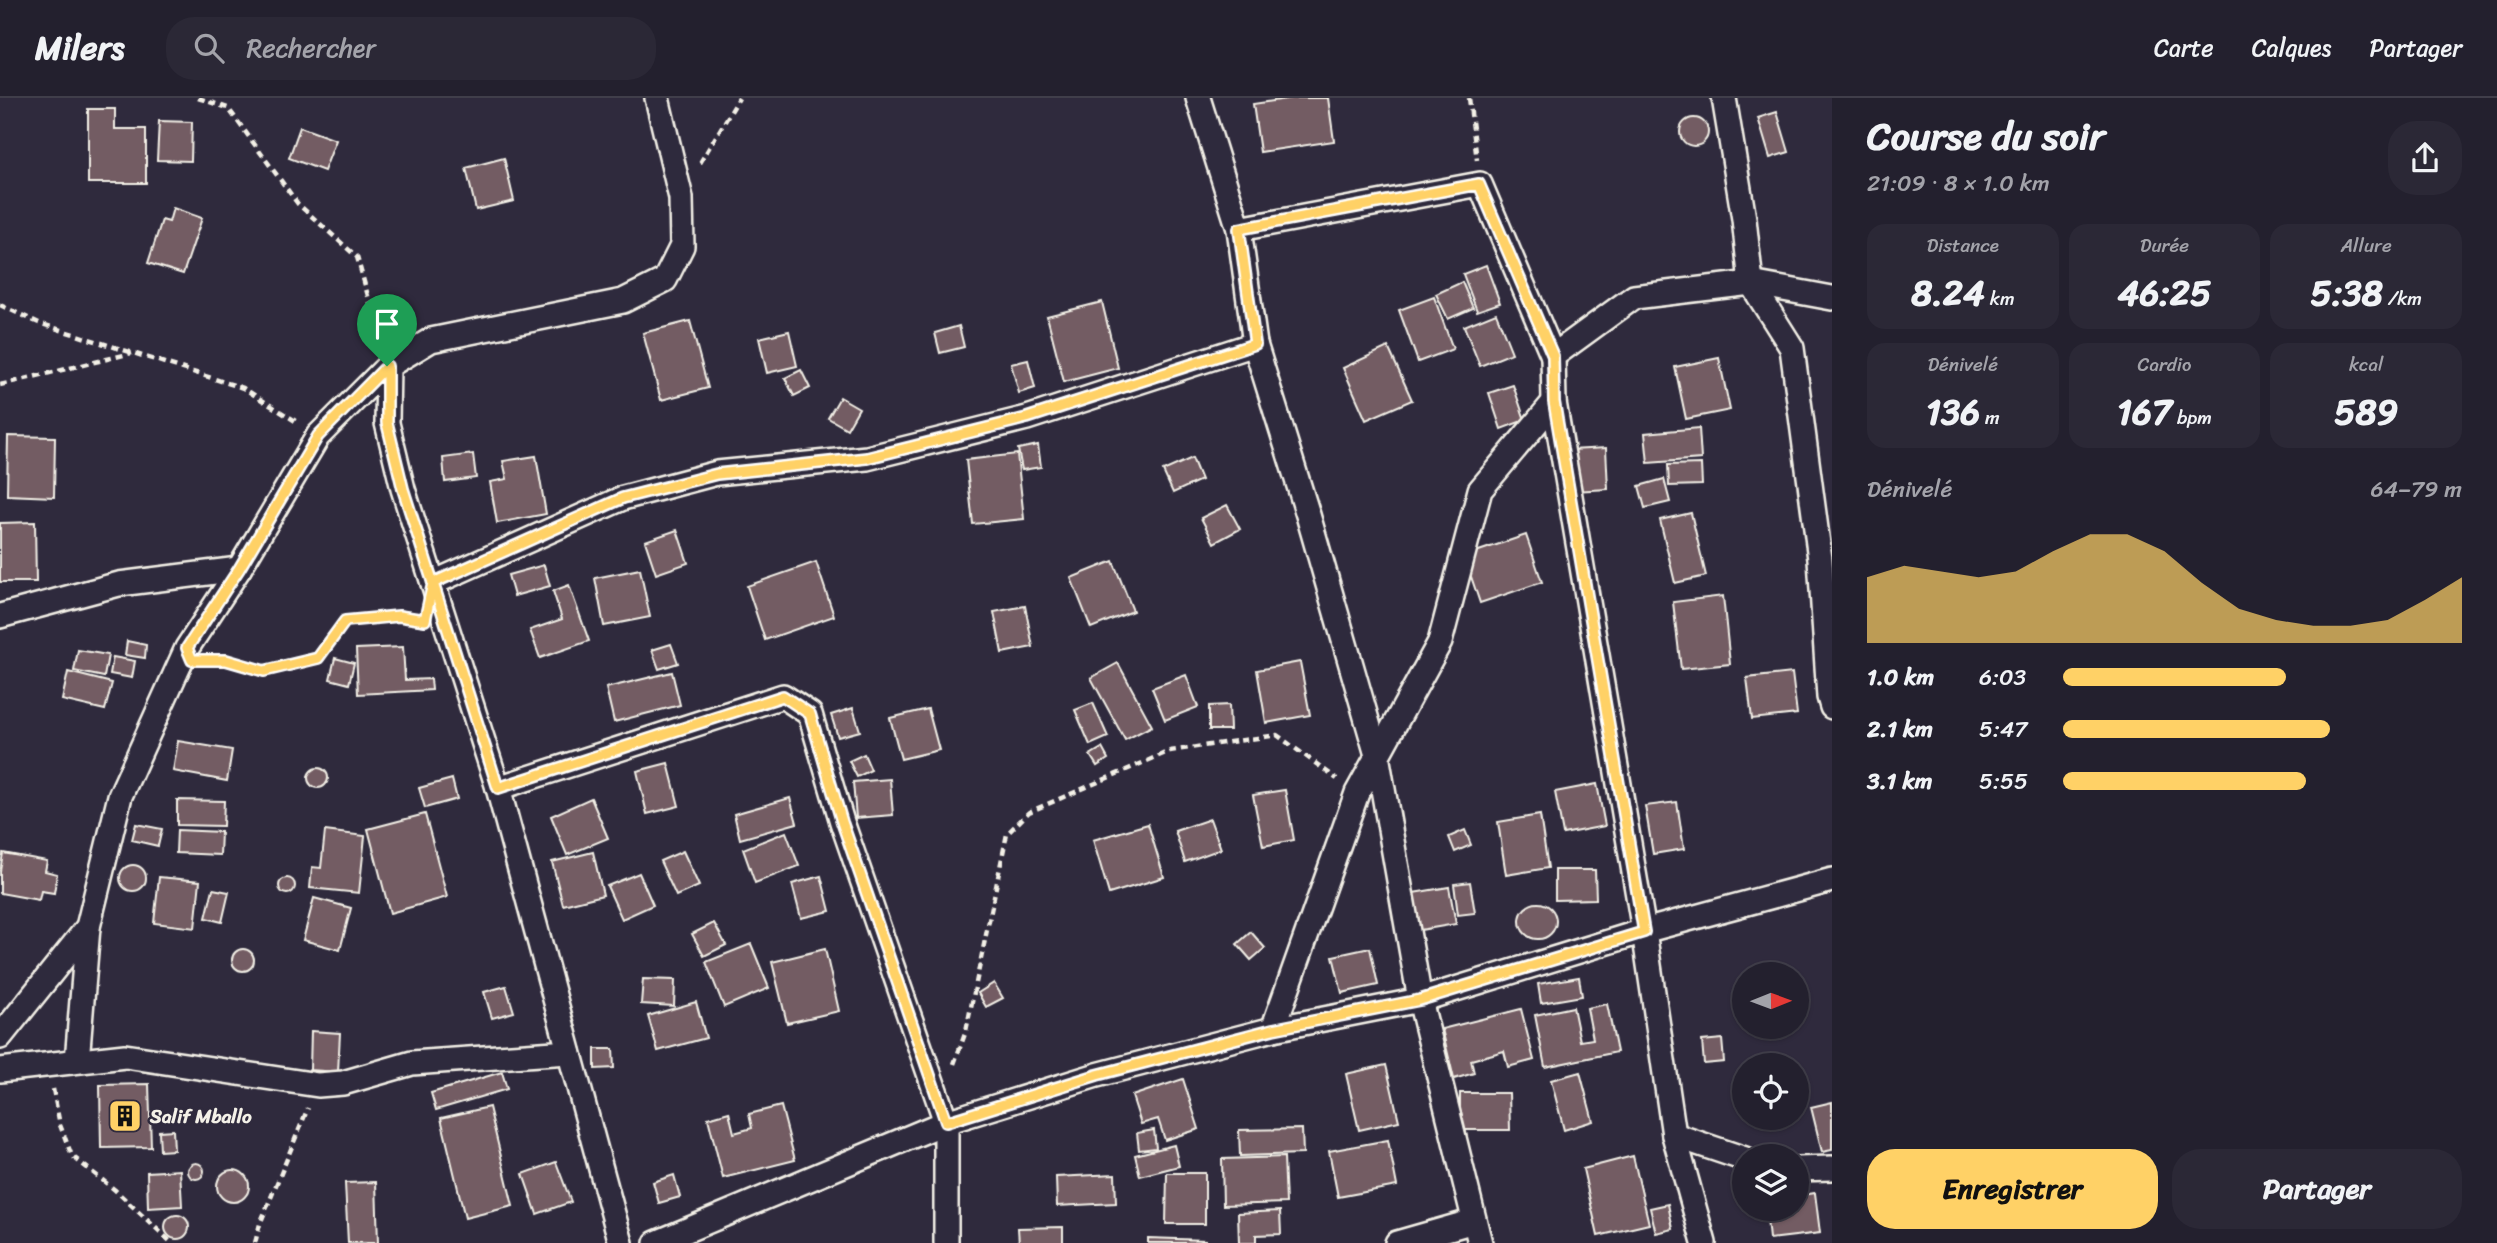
<!DOCTYPE html>
<html lang="fr">
<head>
<meta charset="utf-8">
<style>
	body { margin:0; font-family:Sriracha,sans-serif; background:#2b2836; color:#f1f3f6; height:100vh; display:flex; flex-direction:column; font-size:26px; white-space:nowrap }
	* { box-sizing:border-box; margin:0 }
	p { font-size:23px; color:#a3a3aa }
	.icon { flex:none; width:38px; height:38px; fill:none; stroke:currentColor; stroke-width:2; stroke-linecap:round; stroke-linejoin:round }
	.map { position:relative; flex:1; overflow:hidden }
	.drawer { display:flex; flex-direction:column; background:#23202e; width:665px }
	.drawer>* { flex:none }
	.needle { width:46px; rotate:89deg }
	.tools { position:absolute; left:1732px; top:864px; display:grid; gap:14px }
	.tools a { display:grid; place-items:center; width:77px; height:77px; border-radius:50%; background:#23202e; box-shadow:0 2px 5px #0004,0 0 0 2px #403e4a; font-size:35px }
	.pin { position:absolute; display:grid; place-items:center; width:60px; height:60px; color:#fff; margin:-72px -30px; border-radius:50% 50% 50% 0; rotate:-45deg; box-shadow:0 0 7px #0007 }
	.pin .icon { rotate:45deg }
	.round { display:grid; place-items:center; flex:none; width:74px; height:74px; border-radius:28px; background:#2b2836 }
	.headline { display:flex; align-items:center; justify-content:space-between; height:119px; padding:0 35px }
	h1 { font-size:38px; font-weight:700; line-height:52px }
	.metrics { display:grid; grid-template-columns:repeat(3,1fr); gap:10px; height:119px; padding:7px 35px }
	.metrics div { display:grid; align-content:center; border-radius:18px; background:#2b2836; text-align:center }
	.metrics b { font-size:35px; font-weight:700 }
	.metrics small { font-size:19px; font-weight:400 }
	.metrics p { font-size:19px }
	.chart { height:196px; padding:14px 35px }
	.chart p { display:flex; justify-content:space-between }
	.chart svg { width:100%; height:126px; margin-top:7px; fill:#ffd166; opacity:.7 }
	.cta { display:flex; gap:14px; margin-top:auto; padding:14px 35px }
	.cta a { flex:1; height:80px; border-radius:28px; background:#ffd166; color:#111; font-size:28px; font-weight:700; line-height:80px; text-align:center }
	.cta a+a { background:#2b2836; color:#f1f3f6 }
	ul { padding:0 35px; list-style:none; font-size:23px }
	li { display:grid; grid-template-columns:112px 84px 1fr; align-items:center; height:52px }
	li i { height:18px; border-radius:9px; background:#ffd166 }
	header { display:flex; align-items:center; gap:42px; box-sizing:border-box; height:98px; padding:0 35px; background:#23202e; border-bottom:2px solid #403e4a }
	header strong { font-size:33px }
	nav { display:flex; gap:38px; margin-inline-start:auto; font-size:24px }
	.search { width:490px; height:63px; background:#2b2836; display:flex; align-items:center; gap:18px; box-sizing:border-box; padding:0 24px; border-radius:28px; color:#a3a3aa; font-size:26px }
	main { display:flex; flex:1; min-height:0 }
	.map>svg:first-child { display:block }
</style>
</head>
<body>
<header>
<strong>Milers</strong>
<div class="search"><svg class="icon" aria-label="search" viewBox="0 0 24 24"><circle cx="10" cy="10" r="6"/><path d="M15 15l6 6"/></svg>Rechercher</div>
<nav><a>Carte</a><a>Calques</a><a>Partager</a></nav>
</header>
<main>
<div class="map">
<svg width="1832" height="1145" viewBox="0 0 1832 1145">
	<rect width="100%" height="100%" fill="#2f2a3d"/>
	<filter id="ink" filterUnits="userSpaceOnUse"><feTurbulence type="fractalNoise" baseFrequency=".0143" numOctaves="2"/><feDisplacementMap in="SourceGraphic" scale="14" xChannelSelector="R" yChannelSelector="G"/><feConvolveMatrix kernelMatrix="1 2 1 2 8 2 1 2 1" color-interpolation-filters="sRGB"/></filter>
	<g filter="url(#ink)">
		<g fill="#735b63" stroke="#f4f1e8" stroke-width="2">
			<path d="M1293,0H1328L1334,43L1260,54L1253,6Z"/>
			<path d="M88,11H115V31H146V85H88Z"/>
			<path d="M1777,14L1789,54L1770,60L1758,20Z"/>
			<circle cx="1694" cy="34" r="14"/>
			<path d="M159,23L192,24L191,63L157,62Z"/>
			<path d="M300,29L336,42L324,73L289,60Z"/>
			<path d="M504,60L514,103L476,112L466,70Z"/>
			<path d="M173,110L202,120L183,176L148,165L162,122L169,124Z"/>
			<path d="M1486,167L1500,205L1477,213L1463,176Z"/>
			<path d="M1462,184L1473,210L1448,221L1436,196Z"/>
			<path d="M1434,199L1453,251L1418,264L1399,212Z"/>
			<path d="M1102,204L1118,270L1064,284L1047,218Z"/>
			<path d="M1496,215L1512,255L1480,268L1464,228Z"/>
			<path d="M690,223L708,290L661,302L643,235Z"/>
			<path d="M959,228L964,249L940,255L935,235Z"/>
			<path d="M789,233L797,268L767,275L759,240Z"/>
			<path d="M1388,249L1412,302L1366,322L1343,270Z"/>
			<path d="M1719,260L1730,312L1686,321L1675,269Z"/>
			<path d="M1028,262L1035,290L1019,295L1011,266Z"/>
			<path d="M801,272L810,290L794,298L785,280Z"/>
			<path d="M1513,287L1525,322L1501,331L1489,295Z"/>
			<path d="M840,299L859,310L847,331L828,320Z"/>
			<path d="M1699,330L1701,361L1648,365L1645,335Z"/>
			<path d="M8,338L55,339L54,399L7,397Z"/>
			<path d="M1038,347L1041,369L1022,372L1018,351Z"/>
			<path d="M1606,350L1608,391L1574,393L1571,352Z"/>
			<path d="M473,356L476,380L445,384L443,360Z"/>
			<path d="M1017,356L1024,421L973,426L966,362Z"/>
			<path d="M536,358L546,416L497,425L490,384L507,381L503,363Z"/>
			<path d="M1192,360L1201,382L1173,395L1163,373Z"/>
			<path d="M1701,366L1702,387L1669,388L1668,367Z"/>
			<path d="M1664,381L1670,404L1645,410L1639,388Z"/>
			<path d="M1227,407L1240,431L1214,445L1201,420Z"/>
			<path d="M1691,415L1706,478L1675,485L1660,422Z"/>
			<path d="M35,424L36,484H0V425Z"/>
			<path d="M677,432L688,465L656,476L645,443Z"/>
			<path d="M1526,437L1542,484L1480,505L1464,458Z"/>
			<path d="M1113,463L1133,513L1091,530L1071,480Z"/>
			<path d="M816,464L834,518L765,542L747,488Z"/>
			<path d="M544,467L550,488L514,498L508,477Z"/>
			<path d="M640,471L650,519L604,528L595,480Z"/>
			<path d="M569,487L589,543L540,560L530,532L562,521L553,493Z"/>
			<path d="M1723,498L1730,566L1681,571L1673,504Z"/>
			<path d="M1025,508L1033,549L1002,555L994,514Z"/>
			<path d="M127,543L146,547L145,560L125,557Z"/>
			<path d="M671,546L678,565L659,571L652,552Z"/>
			<path d="M403,549L405,582L431,581L432,592L358,596L356,551Z"/>
			<path d="M78,552L108,557L104,579L74,573Z"/>
			<path d="M113,559L135,563L132,580L110,576Z"/>
			<path d="M335,560L354,565L349,586L330,581Z"/>
			<path d="M1300,564L1310,617L1266,625L1257,572Z"/>
			<path d="M1118,565L1152,628L1125,642L1091,580Z"/>
			<path d="M68,574L112,585L105,612L62,602Z"/>
			<path d="M672,574L680,607L614,624L606,590Z"/>
			<path d="M1792,575L1797,616L1752,621L1747,580Z"/>
			<path d="M1186,577L1198,609L1165,622L1152,590Z"/>
			<path d="M1093,605L1108,639L1090,647L1075,612Z"/>
			<path d="M1229,607L1230,632H1209V608Z"/>
			<path d="M853,610L860,633L838,639L831,617Z"/>
			<path d="M928,611L939,652L901,661L890,620Z"/>
			<path d="M178,643L232,652L227,683L173,673Z"/>
			<path d="M1102,650L1108,661L1097,668L1090,657Z"/>
			<path d="M864,656L871,672L857,679L849,663Z"/>
			<path d="M668,665L679,708L647,716L637,673Z"/>
			<circle cx="318" cy="680" r="10"/>
			<path d="M452,681L457,701L425,710L419,690Z"/>
			<path d="M890,681L893,717L856,720L853,684Z"/>
			<path d="M1597,686L1605,728L1563,736L1555,694Z"/>
			<path d="M1285,692L1294,742L1263,748L1253,697Z"/>
			<path d="M591,700L608,740L567,757L551,718Z"/>
			<path d="M790,700L797,725L740,741L734,716Z"/>
			<path d="M177,702L224,703L223,728L177,727Z"/>
			<path d="M1677,704L1684,751L1653,756L1645,708Z"/>
			<path d="M425,716L447,799L390,815L368,731Z"/>
			<path d="M1540,717L1548,770L1506,777L1498,724Z"/>
			<path d="M1210,721L1221,751L1185,764L1175,733Z"/>
			<path d="M136,726L162,731L158,748L132,742Z"/>
			<path d="M1148,726L1164,779L1109,796L1093,742Z"/>
			<path d="M177,732L221,734L220,757L176,755Z"/>
			<path d="M1465,732L1471,747L1455,754L1449,739Z"/>
			<path d="M325,733L365,738L359,795L310,790L312,769L321,770Z"/>
			<path d="M786,734L799,768L755,785L743,751Z"/>
			<path d="M683,753L699,788L676,798L660,763Z"/>
			<path d="M593,754L603,797L563,807L552,764Z"/>
			<path d="M3,755L47,763L45,773L57,776L54,795L41,793L39,802L0,795V773Z"/>
			<circle cx="133" cy="780" r="13"/>
			<path d="M1555,772H1595L1596,801L1555,802Z"/>
			<path d="M639,775L653,807L622,821L607,788Z"/>
			<path d="M821,778L830,813L801,820L792,786Z"/>
			<path d="M159,779L200,783L195,830L154,825Z"/>
			<circle cx="287" cy="788" r="8"/>
			<path d="M1470,784L1475,815L1458,817L1454,786Z"/>
			<path d="M1449,789L1456,826L1420,832L1413,795Z"/>
			<path d="M213,791L229,794L222,824L206,820Z"/>
			<path d="M314,800L351,810L340,852L303,842Z"/>
			<circle cx="1538" cy="823" r="18"/>
			<path d="M714,825L726,847L704,858L692,836Z"/>
			<path d="M1251,834L1265,850L1251,862L1237,846Z"/>
			<path d="M751,846L769,890L724,909L706,864Z"/>
			<path d="M1370,850L1378,887L1342,895L1333,858Z"/>
			<circle cx="243" cy="862" r="11"/>
			<path d="M825,851L839,913L787,925L772,864Z"/>
			<path d="M1579,879L1582,898L1541,905L1538,886Z"/>
			<path d="M643,881L675,882L674,908L641,906Z"/>
			<path d="M994,885L1003,900L986,909L978,895Z"/>
			<path d="M506,888L514,914L492,920L484,894Z"/>
			<path d="M696,904L706,940L658,953L648,918Z"/>
			<path d="M1607,906L1617,954L1545,969L1535,917L1573,909L1580,943L1593,941L1587,910Z"/>
			<path d="M1521,911L1534,962L1508,969L1504,953L1471,962L1474,975L1454,981L1442,931Z"/>
			<path d="M311,933L340,935L338,974L310,972Z"/>
			<path d="M1722,941L1724,964L1704,966L1702,943Z"/>
			<path d="M595,951H613L614,970L595,971Z"/>
			<path d="M1386,967L1399,1023L1359,1032L1346,976Z"/>
			<path d="M502,974L507,991L436,1012L431,995Z"/>
			<path d="M1580,974L1593,1023L1564,1032L1551,982Z"/>
			<path d="M1183,981L1199,1031L1165,1042L1158,1021L1141,1026L1132,998Z"/>
			<path d="M149,986L151,1049L101,1050L100,987Z"/>
			<path d="M1460,995H1509L1510,1032H1460Z"/>
			<path d="M1832,1004V1052L1822,1054L1811,1009Z"/>
			<path d="M781,1008L795,1062L723,1080L708,1020L729,1014L734,1035L752,1030L749,1016Z"/>
			<path d="M489,1009L513,1108L465,1120L441,1020Z"/>
			<path d="M1302,1031L1303,1056L1240,1058L1239,1032Z"/>
			<path d="M173,1032L174,1052L160,1053L159,1033Z"/>
			<path d="M1154,1032L1156,1050L1139,1052L1137,1035Z"/>
			<path d="M1388,1042L1397,1088L1338,1099L1329,1053Z"/>
			<path d="M1174,1047L1179,1068L1140,1078L1135,1057Z"/>
			<path d="M1633,1058L1649,1126L1598,1138L1583,1071Z"/>
			<path d="M1284,1059L1286,1105L1223,1107L1222,1061Z"/>
			<path d="M556,1064L571,1104L537,1116L523,1076Z"/>
			<circle cx="196" cy="1073" r="8"/>
			<circle cx="233" cy="1088" r="16"/>
			<path d="M180,1072L182,1108L148,1110L147,1074Z"/>
			<path d="M1167,1075H1205V1126H1166Z"/>
			<path d="M1115,1076L1116,1105L1057,1108L1056,1079Z"/>
			<path d="M674,1077L680,1099L659,1105L653,1084Z"/>
			<path d="M376,1084L378,1145H348L345,1085Z"/>
			<path d="M1815,1095L1820,1135L1769,1141L1766,1111H1797V1098Z"/>
			<path d="M1668,1106L1673,1131L1656,1135L1650,1110Z"/>
			<path d="M1280,1113L1281,1136L1256,1137V1145H1239L1238,1115Z"/>
			<circle cx="177" cy="1129" r="12"/>
			<path d="M1063,1129V1145H1019L1018,1130Z"/>
			<path d="M1148,1140L1205,1142V1145H1148Z"/>
		</g>
		<g fill="none" stroke-linecap="round" stroke-linejoin="round">
			<defs>
				<g id="minor">
					<path d="M1724,0L1744,121L1751,185L1792,250L1820,461L1829,599L1832,609"/>
					<path d="M1239,131L1480,86L1553,258"/>
					<path d="M1255,246L1308,417L1377,657L1420,902L1480,1145"/>
					<path d="M433,485L623,400L717,375L867,360L1027,320L1255,246L1239,131L1198,0"/>
					<path d="M0,518L119,486L239,471"/>
					<path d="M498,690L783,598L810,616L842,724L946,1024V1145"/>
					<path d="M1273,931L1357,695L1440,544L1480,392L1554,304"/>
					<path d="M0,939L88,829L120,698L187,550L239,471L318,338L388,268"/>
					<path d="M77,963L88,829"/>
					<path d="M0,972L125,958L318,987L343,985L412,965L569,954"/>
					<path d="M1674,1037L1745,1061"/>
					<path d="M1797,1071L1832,1070"/>
					<path d="M621,1145L498,690L403,391L387,325L388,268L431,242L623,203L665,182L682,148L681,100L657,0"/>
					<path d="M656,1145L946,1024L1097,977L1273,931L1420,902L1644,833L1832,782"/>
					<path d="M1397,1145L1474,1123"/>
					<path d="M1704,1145L1674,1037L1644,833L1554,304L1553,258L1634,199L1751,185L1832,200"/>
				</g>
			</defs>
			<use href="#minor" stroke="#f4f1e8" stroke-width="28"/>
			<g stroke="#f4f1e8" stroke-width="4.5" stroke-dasharray="7 5" stroke-linecap="butt">
				<path d="M198,0L228,10L298,106L357,159L381,244"/>
				<path d="M1469,0L1477,62"/>
				<path d="M700,65L739,0"/>
				<path d="M0,207L39,225L243,290L297,324"/>
				<path d="M0,287L132,255"/>
				<path d="M208,562H226L264,573L319,560L345,523L399,518L418,521"/>
				<path d="M954,966L966,933L1007,736L1029,714L1170,653L1277,637L1337,681"/>
				<path d="M53,991L60,1027L72,1058L115,1092L172,1145"/>
				<path d="M255,1145L260,1126L308,1010"/>
			</g>
			<use href="#minor" stroke="#2f2a3d" stroke-width="23"/>
		</g>
	</g>
	<g fill="none" stroke-linecap="round" stroke-linejoin="round" filter="url(#ink)">
		<defs>
			<path id="route" d="M387,268L318,338L239,471L187,550L192,562H226L264,573L318,560L345,523L399,518L425,522L433,485L498,690L783,598L810,616L842,724L946,1024L1097,977L1273,931L1420,902L1644,834L1554,304L1553,258L1479,86L1239,131L1255,246L1027,320L867,360L717,376L623,400L433,485L403,391L387,325V268"/>
		</defs>
		<use href="#route" stroke="#fff" stroke-width="14"/>
		<use href="#route" stroke="#ffd166" stroke-width="9"/>
	</g>
	<defs>
		<symbol id="building-square" viewBox="-11 -11 22 22"><rect x="-9" y="-9" width="18" height="18" rx="4" fill="#ffd166" stroke="#2f2a3d"/><path d="M-4-6H4V6H1V3H-1V6H-4ZM-2.5-4.3h1.7v1.8h-1.7ZM.8-4.3h1.7v1.8H.8ZM-2.5-1h1.7V.8h-1.7ZM.8-1h1.7V.8H.8Z" fill="#111"/></symbol>
	</defs>
	<g fill-rule="evenodd">
		<use href="#building-square" x="106" y="999" width="38" height="38"/>
	</g>
	<g text-anchor="middle" dominant-baseline="central" stroke-width="5" stroke-linejoin="round" paint-order="stroke">
		<g font-size="19" font-weight="bold" fill="#f4f1e8" stroke="#2f2a3d" text-anchor="start">
			<text x="150" y="1018">Salif Mballo</text>
		</g>
	</g>
</svg>
<div class="tools">
<a><svg class="needle" viewBox="-14 -14 28 28"><path d="M0-13l5 13h-10z" fill="#e53935"/><path d="M0 13l5-13h-10z" fill="#a3a3aa"/></svg></a>
<a><svg class="icon" aria-label="locate" viewBox="0 0 24 24"><circle cx="12" cy="12" r="6"/><path d="M12 2v4M12 18v4M2 12h4M18 12h4"/></svg></a>
<a><svg class="icon" aria-label="layers" viewBox="0 0 24 24"><path d="M12 4l9 5-9 5-9-5zM3 14l9 5 9-5"/></svg></a>
</div>
<div class="pin" style="left:387px;top:268px;background:#1e9e55"><svg class="icon" aria-label="arrive" viewBox="0 0 24 24"><path d="M6 21V4h12l-3 4 3 4H6"/></svg></div>
</div>
<section class="drawer">
<div class="headline"><div><h1>Course du soir</h1><p>21:09 · 8 × 1.0 km</p></div><a class="round"><svg class="icon" aria-label="share" viewBox="0 0 24 24"><path d="M12 15V3M7 8l5-5 5 5M5 13v7h14v-7"/></svg></a></div>
<div class="metrics">
<div><p>Distance</p><b>8.24<small> km</small></b></div>
<div><p>Durée</p><b>46:25</b></div>
<div><p>Allure</p><b>5:38<small> /km</small></b></div>
</div>
<div class="metrics">
<div><p>Dénivelé</p><b>136<small> m</small></b></div>
<div><p>Cardio</p><b>167<small> bpm</small></b></div>
<div><p>kcal</p><b>589</b></div>
</div>
<div class="chart"><p><span>Dénivelé</span>64–79 m</p>
<svg viewBox="0 0 160 44" preserveAspectRatio="none"><path d="M0 44V21L10 17L20 19L30 21L40 19L50 12L60 6L70 6L80 12L90 23L100 32L110 36L120 38L130 38L140 36L150 29L160 21V44z"/></svg>
</div>
<ul>
<li><b>1.0 km</b>6:03<i style="width:56%"></i></li>
<li><b>2.1 km</b>5:47<i style="width:67%"></i></li>
<li><b>3.1 km</b>5:55<i style="width:61%"></i></li>
</ul>
<div class="cta"><a>Enregistrer</a><a>Partager</a></div>
</section>
</main>
</body>
</html>
